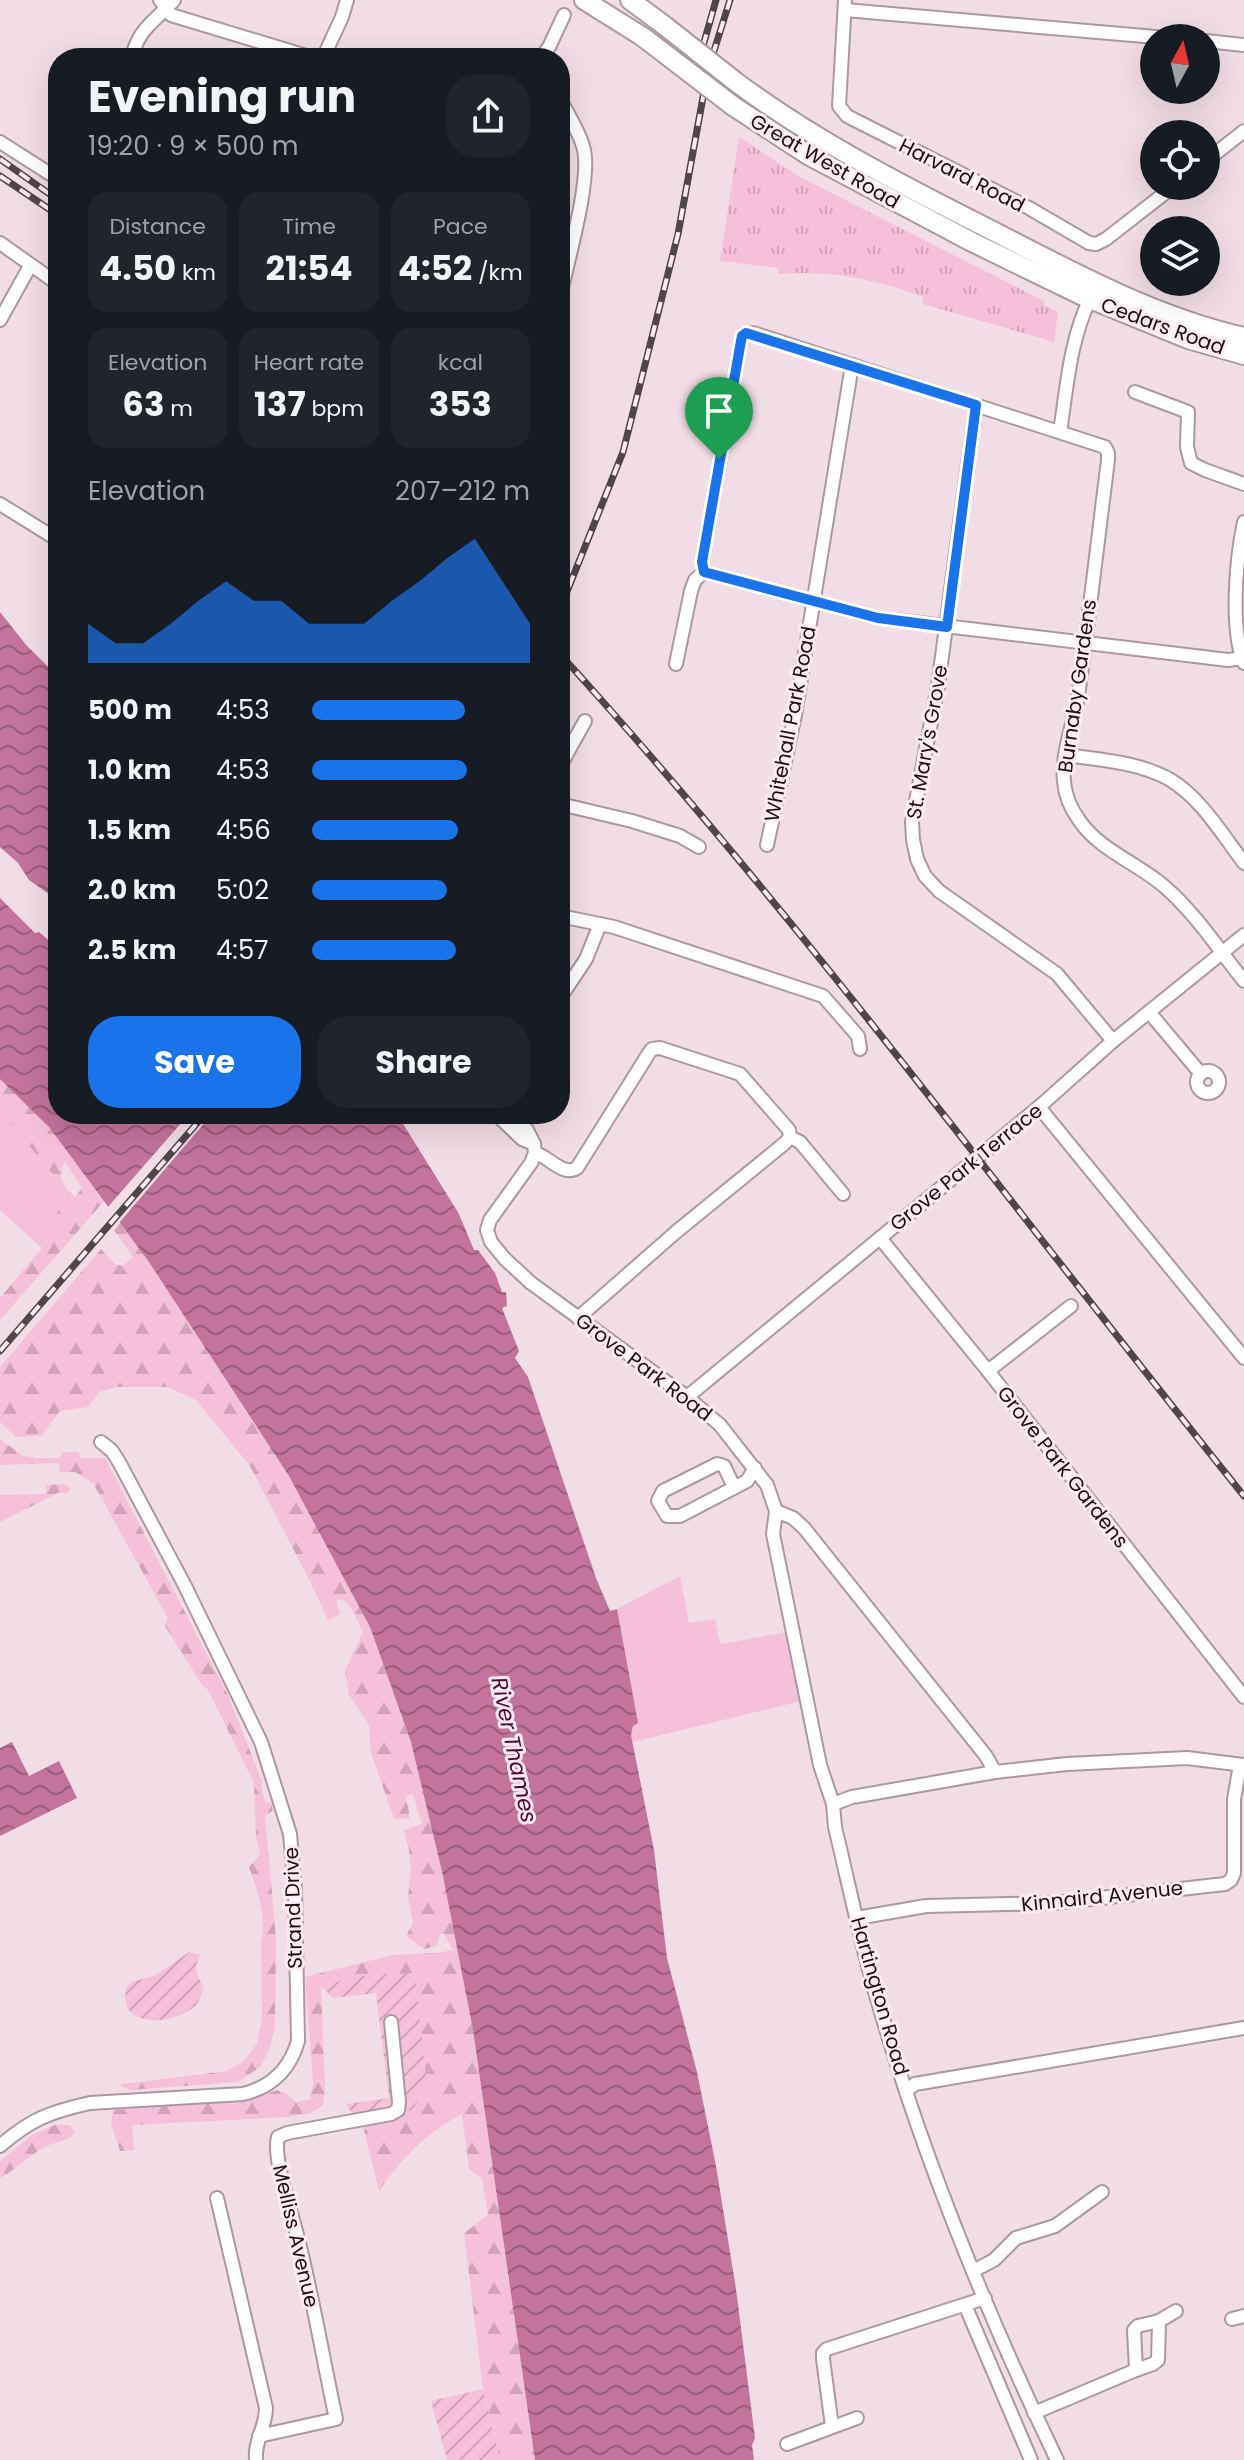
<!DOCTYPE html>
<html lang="en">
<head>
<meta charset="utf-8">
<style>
	body { margin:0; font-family:Poppins,sans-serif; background:#20242c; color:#f1f3f6; height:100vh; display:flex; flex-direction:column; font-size:30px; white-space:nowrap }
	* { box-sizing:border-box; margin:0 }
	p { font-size:26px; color:#9ea1a6 }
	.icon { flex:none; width:44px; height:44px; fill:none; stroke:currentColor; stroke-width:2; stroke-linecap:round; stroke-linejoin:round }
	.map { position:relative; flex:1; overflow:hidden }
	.drawer { position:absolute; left:48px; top:48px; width:522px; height:1076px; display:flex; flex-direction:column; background:#171b24; border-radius:32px; box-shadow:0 8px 32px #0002 }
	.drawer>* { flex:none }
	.needle { width:52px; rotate:8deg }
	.controls { position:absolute; left:1140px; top:24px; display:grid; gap:16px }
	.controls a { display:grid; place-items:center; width:80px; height:80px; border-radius:50%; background:#171b24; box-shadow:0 8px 32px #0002; font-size:40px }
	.pin { position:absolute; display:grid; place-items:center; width:68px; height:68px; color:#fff; margin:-82px -34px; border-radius:50% 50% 50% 0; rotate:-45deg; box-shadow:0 0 8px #0007 }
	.pin .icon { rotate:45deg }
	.round { display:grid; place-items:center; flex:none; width:84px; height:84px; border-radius:32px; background:#20242c }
	.headline { display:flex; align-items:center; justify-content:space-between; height:136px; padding:0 40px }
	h1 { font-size:44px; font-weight:700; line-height:60px }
	.stats { display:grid; grid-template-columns:repeat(3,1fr); gap:12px; height:136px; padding:8px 40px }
	.stats div { display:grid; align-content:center; border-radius:20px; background:#20242c; text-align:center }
	.stats b { font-size:34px; font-weight:700 }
	.stats small { font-size:22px; font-weight:400 }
	.stats p { font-size:22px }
	.chart { height:224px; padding:16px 40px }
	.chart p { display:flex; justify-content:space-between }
	.chart svg { width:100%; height:144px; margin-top:8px; fill:#1a73e8; opacity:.7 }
	.button { display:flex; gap:16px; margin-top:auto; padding:16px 40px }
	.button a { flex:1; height:92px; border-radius:32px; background:#1a73e8; color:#fff; font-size:32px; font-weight:700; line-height:92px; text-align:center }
	.button a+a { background:#20242c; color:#f1f3f6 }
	ul { padding:0 40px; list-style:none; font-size:26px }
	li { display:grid; grid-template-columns:128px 96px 1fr; align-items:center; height:60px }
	li i { height:20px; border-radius:10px; background:#1a73e8 }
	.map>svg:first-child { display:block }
</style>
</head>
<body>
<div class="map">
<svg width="1244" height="2460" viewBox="0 0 1244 2460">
	<defs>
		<pattern id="forest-firs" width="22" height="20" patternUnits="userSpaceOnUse" patternTransform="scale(2)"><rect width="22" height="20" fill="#f5c0d9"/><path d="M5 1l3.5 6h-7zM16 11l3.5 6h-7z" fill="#d1a4b9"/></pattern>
		<pattern id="park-tufts" width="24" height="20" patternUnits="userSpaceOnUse" patternTransform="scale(2)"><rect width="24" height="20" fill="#f5c0d9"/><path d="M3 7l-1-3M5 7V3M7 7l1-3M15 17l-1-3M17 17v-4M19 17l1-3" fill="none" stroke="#d1a4b9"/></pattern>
		<pattern id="garden-furrows" width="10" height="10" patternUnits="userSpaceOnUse" patternTransform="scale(2)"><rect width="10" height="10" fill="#f5c0d9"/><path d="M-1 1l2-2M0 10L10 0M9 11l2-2" fill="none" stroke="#d1a4b9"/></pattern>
		<pattern id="water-waves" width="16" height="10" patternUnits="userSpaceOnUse" patternTransform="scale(2)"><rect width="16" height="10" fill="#c3739c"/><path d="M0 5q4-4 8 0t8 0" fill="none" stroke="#9d5d7e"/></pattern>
	</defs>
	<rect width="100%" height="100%" fill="#f1dde6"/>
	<g fill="#f5c0d9">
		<path d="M0,1101L46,1155L67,1190L42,1248L0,1210Z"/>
		<path d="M680,1576L689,1623L715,1619L720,1644L788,1632L801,1701L632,1742L631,1735L633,1726L627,1665L617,1609Z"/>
	</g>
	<g fill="url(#forest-firs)">
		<path d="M0,1069L17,1081L105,1200L0,1320V1298L42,1248L67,1190L75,1197L82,1188L64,1161L60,1182L0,1112Z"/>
		<path d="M125,1218L232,1364L361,1602L411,1742L443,1876L473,2030L535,2460H500L483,2389L464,2233L488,2215L482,2179L469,2169L462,2114C426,2133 402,2158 379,2191L364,2130L412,2109L415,1973L321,1985L325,2089L323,2105L311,2113L289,2117L132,2125L134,2150L120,2151L111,2124L113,2110L250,2100L277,2090L287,2094L295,2102L310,2100L313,2082L305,1977L393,1955L437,1953L453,1950L444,1934H440L437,1946L424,1949L406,1936L413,1923L408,1897L411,1869L409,1850L404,1830L422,1824L413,1794L406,1796L410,1818L394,1819L371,1753L369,1725L349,1695L345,1671L363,1632L351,1608L343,1599L336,1601L340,1614L328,1620L310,1581L250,1466L196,1400L167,1387H117L99,1392L88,1407L60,1411L41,1436L16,1437L0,1422V1367L101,1249L115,1264L123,1266L133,1257L114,1230Z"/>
		<path d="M0,1439L23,1456L38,1458H59L63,1452H79L80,1458H105L227,1693L262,1781V1791L266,1803L271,1802L273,1811L265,1815L276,1938L275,2026L270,2048L260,2067L238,2082L130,2090L120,2086L123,2084L227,2071L245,2060L257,2044L262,2019L261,1944C268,1920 257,1890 249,1867L260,1855L256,1837L254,1783L208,1690L202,1685L165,1626L168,1618L93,1483L75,1472H60L59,1463L0,1465Z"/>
		<path d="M65,1484L70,1488L67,1494L60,1492L0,1522V1495L46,1494V1485Z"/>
		<path d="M55,2125H70L75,2133C68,2142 56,2141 45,2147C29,2155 16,2170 0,2178V2161L33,2134Z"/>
	</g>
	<path fill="url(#park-tufts)" d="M739,137L800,177L1044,301V305L1058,312L1054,342L923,304V297C876,279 828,270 778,274L779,268L720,261Z"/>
	<g fill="url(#garden-furrows)">
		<path d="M189,1952L200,1955C194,1967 196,1976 204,1987C202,1993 200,2000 196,2005C175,2026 114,2030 127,1986L134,1981L154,1976Z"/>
		<path d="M415,1973L427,2086L413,2109L364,2130L346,2104L389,2098L376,1993L333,1998L320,1985L369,1975Z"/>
		<path d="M483,2389L500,2460H447L431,2401Z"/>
	</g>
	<g fill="url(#water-waves)">
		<path d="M0,612L27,646L58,676V895L53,890L49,894L29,880L18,863L0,847Z"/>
		<path d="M0,898L35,933L39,932L58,948V1114H397L459,1214L474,1250H478L495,1273L502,1292H506L507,1306L502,1308L519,1351L515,1358L528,1377L596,1578L610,1611L617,1609L638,1723L633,1726L631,1735L654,1850L667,1958L697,2072L716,2166L736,2289L755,2438L752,2445L754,2460H535L473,2030L443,1876L411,1742L370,1627L289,1476L149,1262L50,1128L0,1079Z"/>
		<path d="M12,1742L29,1776L59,1761L77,1798L0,1836V1748Z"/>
	</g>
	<path fill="#f1dde6" d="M189,1114H212L119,1223L107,1208Z"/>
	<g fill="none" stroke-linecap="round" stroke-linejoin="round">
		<defs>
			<g id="minor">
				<path d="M160,0L171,15L313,58"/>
				<path d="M845,0L839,106L847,116L1029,208L1089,243L1096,244L1106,239L1174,186"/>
				<path d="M845,10L1167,38"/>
				<path d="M1206,41L1244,45"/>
				<path d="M132,58C138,28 155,22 174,0"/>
				<path d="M323,58L342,17L347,0"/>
				<path d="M541,58L549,47L564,15"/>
				<path d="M560,99C568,115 580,132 584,150C591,181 567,263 560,297"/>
				<path d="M0,142L58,179"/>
				<path d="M1206,161L1244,131"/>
				<path d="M0,243L58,284"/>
				<path d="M0,320L30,266"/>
				<path d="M1135,392L1188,412L1187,447L1191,463L1205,470L1244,484"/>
				<path d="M976,405L938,686L912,822L913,840L917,859L925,876L939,891L1057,974L1113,1041"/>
				<path d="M1060,432C1067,386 1070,340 1090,299"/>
				<path d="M0,504L58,540"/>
				<path d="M1244,522C1236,559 1230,629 1244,663"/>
				<path d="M704,572L702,562L741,341L744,334L753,333L1105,447L1108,453V460C1098,539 1089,618 1078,696C1074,724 1061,753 1064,781C1065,795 1071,809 1079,820C1099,850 1139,864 1165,887C1196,914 1219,950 1244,981"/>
				<path d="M704,572L878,618L1228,660L1244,658"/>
				<path d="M676,664L691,591L695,580L704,572"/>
				<path d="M1066,755C1100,760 1138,762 1169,779C1201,798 1222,834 1244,863"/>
				<path d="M560,766L585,721"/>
				<path d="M560,804L632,821L680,836L699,847"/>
				<path d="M767,845L795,715L852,365"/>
				<path d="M560,916L614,927L823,996L858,1036L860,1049"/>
				<path d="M560,998L586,959L600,924"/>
				<path d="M1149,1012L1201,1074"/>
				<circle cx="1208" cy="1082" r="11"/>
				<path d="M1039,1107L1244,1358"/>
				<path d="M496,1114L522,1139L534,1144L535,1153"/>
				<path d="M509,1114L527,1130L534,1144"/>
				<path d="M535,1153L531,1163L490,1220L487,1230L491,1242L505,1259L531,1283L687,1397L720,1425L767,1485L776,1511L773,1534L820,1765L833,1804L835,1827C848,1881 859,1935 874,1988C920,2150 984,2308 1057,2460"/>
				<path d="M535,1153C550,1157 563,1177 577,1168L649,1053L652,1049L660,1048L740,1074L789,1130L790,1137L800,1142L843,1194"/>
				<path d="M880,1238L988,1371L1244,1697"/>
				<path d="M578,1318L676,1232L785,1143L790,1137"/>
				<path d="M988,1371L1071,1306"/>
				<path d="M687,1397L1039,1107L1113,1041L1244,935"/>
				<path d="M734,1487L724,1466L717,1464L663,1491L658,1501L667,1516H680L747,1481L755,1468"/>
				<path d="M776,1511L793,1518L804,1528L986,1756L995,1772"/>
				<path d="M833,1804L852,1797L995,1772L1067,1764L1187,1758L1244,1765"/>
				<path d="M857,1918L926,1906L1055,1903L1225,1884L1231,1880L1234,1873V1799L1240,1765"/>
				<path d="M907,2090L915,2084L1244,2028"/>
				<path d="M0,2146C31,2119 50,2112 90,2103L243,2094C272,2087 290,2069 298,2041L295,1890L290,1834L261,1742L184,1584L119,1462L112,1451L101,1442"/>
				<path d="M217,2198L266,2408C266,2427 254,2441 256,2460"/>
				<path d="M973,2271L994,2260L1016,2238L1055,2226L1102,2192"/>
				<path d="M965,2305L1031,2460"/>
				<path d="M1232,2319L1244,2316"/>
				<path d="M1159,2321L1158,2360L1153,2364L1136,2370L1134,2330L1138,2326Z"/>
				<path d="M1159,2321L1176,2311"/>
				<path d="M1034,2413L1136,2370"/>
				<path d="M832,2426L823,2359V2353L827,2349L985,2298"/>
				<path d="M259,2436L336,2419C323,2359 313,2298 298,2239C293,2216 272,2158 278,2137L287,2133L391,2114L398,2110L399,2102L391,2022"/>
				<path d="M787,2444L857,2418"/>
			</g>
			<g id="highway">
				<path d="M584,0L643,37"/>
				<path d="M630,0L665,26"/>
				<path d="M736,82C814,140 900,184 987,228C1069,270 1154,317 1244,337"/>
				<path d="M733,106L808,155L972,242L1083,296L1188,339L1244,355"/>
			</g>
		</defs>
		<use href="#minor" stroke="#ab98a1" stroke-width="16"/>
		<use href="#highway" stroke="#ab98a1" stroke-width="22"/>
		<use href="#minor" stroke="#fff" stroke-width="12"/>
		<use href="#highway" stroke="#fff" stroke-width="18"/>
		<defs>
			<g id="rail">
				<path d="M703,46L716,0"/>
				<path d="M0,159L58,200"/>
				<path d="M0,176L58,215"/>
				<path d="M560,609L623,452L678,234L708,70L730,0"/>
				<path d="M560,654C803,921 1017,1214 1244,1496"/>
				<path d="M0,1351L205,1114"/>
			</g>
		</defs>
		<use href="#rail" stroke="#4f464a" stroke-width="7"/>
		<use href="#rail" stroke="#feeaf3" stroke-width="4" stroke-dasharray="12" stroke-linecap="butt"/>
		<defs>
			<g id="highway-bridge">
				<path d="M665,26L736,82"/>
				<path d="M643,37L733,106"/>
			</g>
		</defs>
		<use href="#highway-bridge" stroke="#ab98a1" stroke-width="22" stroke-linecap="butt"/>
		<use href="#highway-bridge" stroke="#fff" stroke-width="18"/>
	</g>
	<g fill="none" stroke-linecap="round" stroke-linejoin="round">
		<defs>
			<path id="route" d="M746,333L976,405L947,627L878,618L704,572L702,562L741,341L742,336Z"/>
		</defs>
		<use href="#route" stroke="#fff" stroke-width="16"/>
		<use href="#route" stroke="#1a73e8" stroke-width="10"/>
	</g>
	<g text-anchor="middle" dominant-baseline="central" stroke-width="6" stroke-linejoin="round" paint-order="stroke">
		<g font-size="20" fill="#171114" stroke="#feeaf3">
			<text transform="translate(825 161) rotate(30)">Great West Road</text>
			<text transform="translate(962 175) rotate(27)">Harvard Road</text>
			<text transform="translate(1163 326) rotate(20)">Cedars Road</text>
			<text transform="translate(1077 686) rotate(-82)">Burnaby Gardens</text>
			<text transform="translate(790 724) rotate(-79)">Whitehall Park Road</text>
			<text transform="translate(927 742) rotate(-80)">St. Mary's Grove</text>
			<text transform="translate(966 1167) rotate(-39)">Grove Park Terrace</text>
			<text transform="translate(644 1367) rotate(37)">Grove Park Road</text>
			<text transform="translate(1063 1467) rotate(52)">Grove Park Gardens</text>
			<text transform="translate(1102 1896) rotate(-6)">Kinnaird Avenue</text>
			<text transform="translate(293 1908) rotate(-92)">Strand Drive</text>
			<text transform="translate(880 1996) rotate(74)">Hartington Road</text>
			<text transform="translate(296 2236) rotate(77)">Melliss Avenue</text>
		</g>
		<g font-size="22" font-style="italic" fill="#510735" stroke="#feeaf3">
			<text transform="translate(514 1750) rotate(78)">River Thames</text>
		</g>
	</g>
</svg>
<div class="controls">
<a><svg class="needle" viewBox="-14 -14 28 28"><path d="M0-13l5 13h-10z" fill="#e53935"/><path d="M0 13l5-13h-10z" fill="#9ea1a6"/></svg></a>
<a><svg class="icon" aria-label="locate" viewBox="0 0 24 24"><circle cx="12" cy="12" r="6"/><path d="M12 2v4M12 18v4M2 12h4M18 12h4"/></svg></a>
<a><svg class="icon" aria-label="layers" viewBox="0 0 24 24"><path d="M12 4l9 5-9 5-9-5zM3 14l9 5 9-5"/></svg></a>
</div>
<div class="pin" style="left:719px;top:459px;background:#1e9e55"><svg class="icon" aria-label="arrive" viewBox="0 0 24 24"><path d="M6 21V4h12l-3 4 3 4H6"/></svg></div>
<section class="drawer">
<div class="headline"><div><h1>Evening run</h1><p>19:20 · 9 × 500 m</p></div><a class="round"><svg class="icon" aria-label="share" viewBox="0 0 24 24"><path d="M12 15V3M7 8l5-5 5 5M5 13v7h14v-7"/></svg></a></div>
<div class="stats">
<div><p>Distance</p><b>4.50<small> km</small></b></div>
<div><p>Time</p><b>21:54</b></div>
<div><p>Pace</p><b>4:52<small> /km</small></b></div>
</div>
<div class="stats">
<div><p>Elevation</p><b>63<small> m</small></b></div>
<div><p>Heart rate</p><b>137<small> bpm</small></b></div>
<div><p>kcal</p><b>353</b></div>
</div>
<div class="chart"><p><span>Elevation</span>207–212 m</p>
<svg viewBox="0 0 160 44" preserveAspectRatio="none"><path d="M0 44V32L10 38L20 38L30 32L40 25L50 19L60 25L70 25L80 32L90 32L100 32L110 25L120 19L130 12L140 6L150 19L160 32V44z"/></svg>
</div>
<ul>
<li><b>500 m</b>4:53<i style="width:70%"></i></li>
<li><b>1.0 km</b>4:53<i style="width:71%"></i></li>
<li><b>1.5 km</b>4:56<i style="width:67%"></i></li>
<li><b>2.0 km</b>5:02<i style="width:62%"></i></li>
<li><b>2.5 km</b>4:57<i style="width:66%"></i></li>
</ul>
<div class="button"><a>Save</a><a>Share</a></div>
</section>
</div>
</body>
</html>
